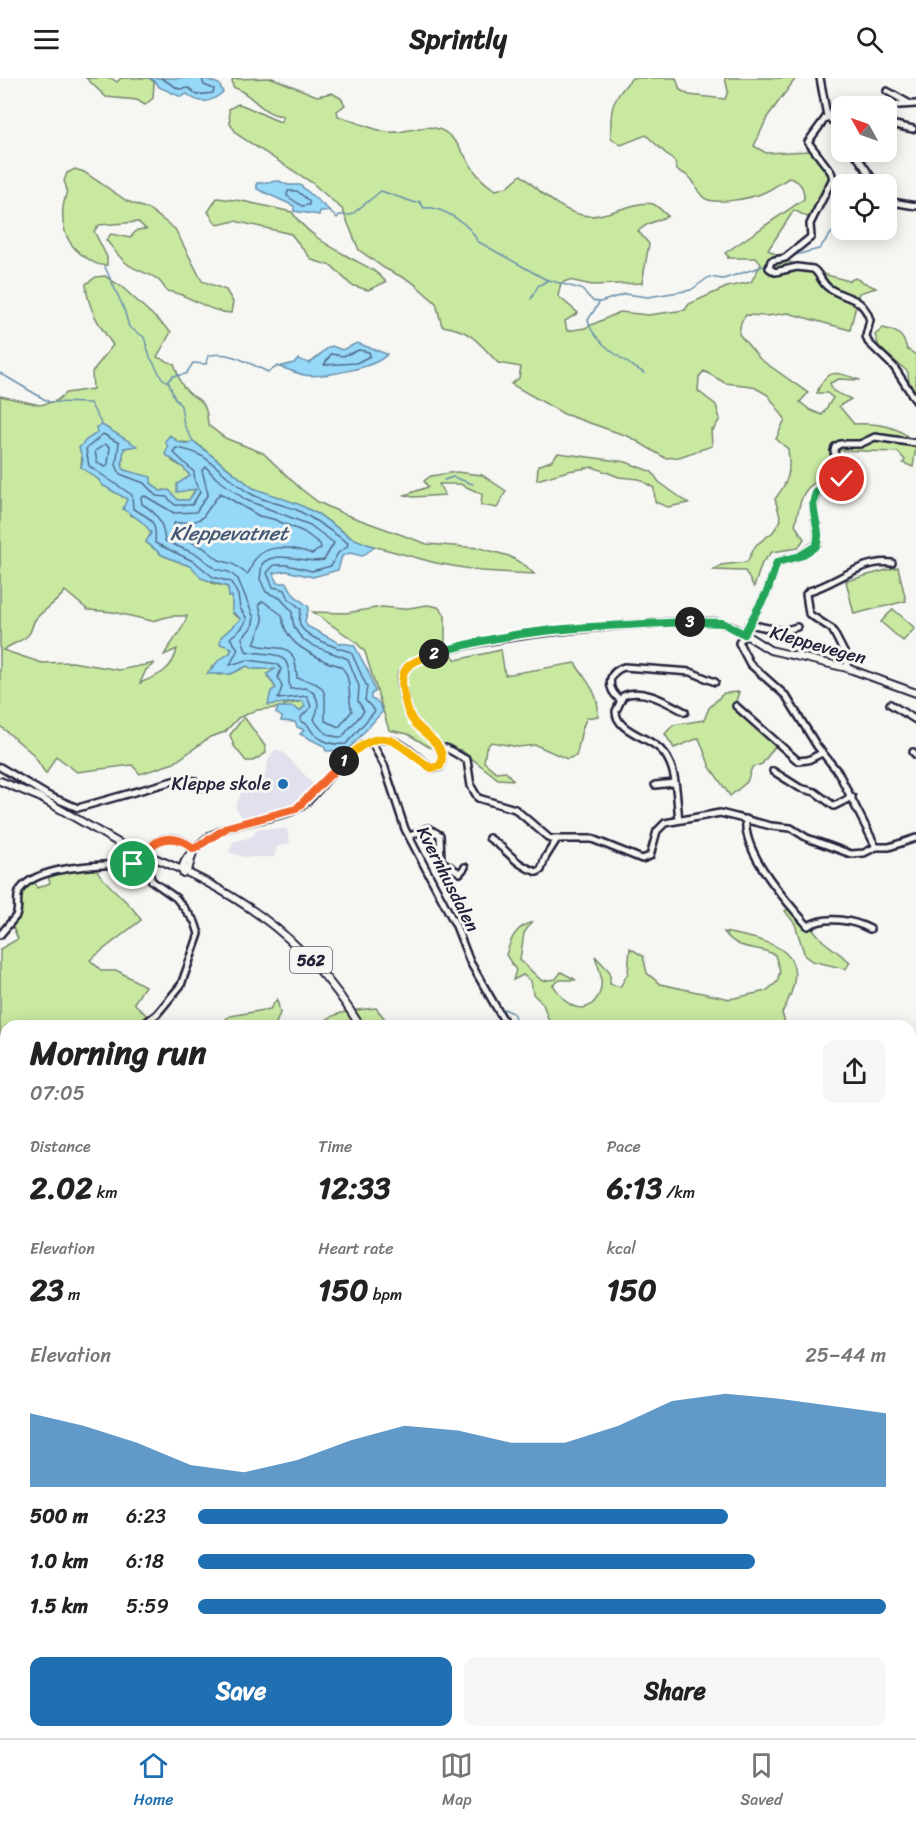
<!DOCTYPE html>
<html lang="en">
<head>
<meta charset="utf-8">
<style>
	body { margin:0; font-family:Sriracha,sans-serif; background:#f6f6f6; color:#222; height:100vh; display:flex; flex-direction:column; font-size:22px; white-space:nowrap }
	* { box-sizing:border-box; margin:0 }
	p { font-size:20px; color:#767676 }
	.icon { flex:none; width:33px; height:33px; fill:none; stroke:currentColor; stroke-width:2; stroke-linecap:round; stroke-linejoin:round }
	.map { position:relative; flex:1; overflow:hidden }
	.sheet { position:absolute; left:0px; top:942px; width:916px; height:718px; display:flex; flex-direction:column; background:#fff; border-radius:18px 18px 0 0; box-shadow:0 3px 15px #0003 }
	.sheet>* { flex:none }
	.needle { width:39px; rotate:310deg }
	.buttons { position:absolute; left:831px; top:18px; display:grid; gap:12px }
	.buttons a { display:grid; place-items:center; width:66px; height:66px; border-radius:12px; background:#fff; box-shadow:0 3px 15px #0003; font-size:30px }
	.pin { position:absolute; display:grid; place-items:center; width:51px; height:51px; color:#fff; margin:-26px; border:3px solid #fff; border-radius:50%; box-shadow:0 2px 6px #0007 }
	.km { position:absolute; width:30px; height:30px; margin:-15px; border-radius:50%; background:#222; color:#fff; font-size:16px; line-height:30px; text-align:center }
	.round { display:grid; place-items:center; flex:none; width:63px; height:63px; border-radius:12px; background:#f6f6f6 }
	.head { display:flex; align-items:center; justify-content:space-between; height:102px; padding:0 30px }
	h1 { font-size:33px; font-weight:700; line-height:45px }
	.metrics { display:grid; grid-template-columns:repeat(3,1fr); gap:9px; height:102px; padding:6px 30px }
	.metrics div { display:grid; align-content:center }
	.metrics b { font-size:30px; font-weight:700 }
	.metrics small { font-size:16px; font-weight:400 }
	.metrics p { font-size:16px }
	.chart { height:168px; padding:12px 30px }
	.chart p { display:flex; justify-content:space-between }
	.chart svg { width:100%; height:108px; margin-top:6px; fill:#1f6fb2; opacity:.7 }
	.cta { display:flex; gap:12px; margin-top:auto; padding:12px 30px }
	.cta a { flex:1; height:69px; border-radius:12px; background:#1f6fb2; color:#fff; font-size:24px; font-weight:700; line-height:69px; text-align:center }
	.cta a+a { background:#f6f6f6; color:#222 }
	ul { padding:0 30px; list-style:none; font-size:20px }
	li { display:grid; grid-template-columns:96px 72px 1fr; align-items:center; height:45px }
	li i { height:15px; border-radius:8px; background:#1f6fb2 }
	header { display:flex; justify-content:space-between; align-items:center; height:78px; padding:0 30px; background:#fff; font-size:27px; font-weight:700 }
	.tabs { display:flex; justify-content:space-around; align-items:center; height:84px; border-top:2px solid #e0e0e0; background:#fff; font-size:16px; color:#767676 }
	.tabs a { display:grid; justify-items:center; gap:3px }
	.tabs .selected { color:#1f6fb2 }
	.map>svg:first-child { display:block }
</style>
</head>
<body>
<header><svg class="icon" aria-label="menu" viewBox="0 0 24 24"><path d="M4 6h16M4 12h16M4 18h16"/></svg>Sprintly<svg class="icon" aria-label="search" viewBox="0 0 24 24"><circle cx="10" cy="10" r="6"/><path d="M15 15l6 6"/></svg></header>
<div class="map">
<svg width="916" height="1660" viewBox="0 0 916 1660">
	<rect width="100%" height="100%" fill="#f6f6f2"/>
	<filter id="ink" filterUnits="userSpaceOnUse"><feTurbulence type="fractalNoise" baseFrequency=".0167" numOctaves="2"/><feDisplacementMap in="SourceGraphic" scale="12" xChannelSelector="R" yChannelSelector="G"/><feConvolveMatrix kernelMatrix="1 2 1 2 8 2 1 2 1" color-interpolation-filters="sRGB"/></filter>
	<g filter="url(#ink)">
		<g fill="#e1e0ec">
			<path d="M275,671L284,675L314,707L291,728L243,740L235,729L244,708L264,701L269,680Z"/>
			<path d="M257,751H287L290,765L277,769L274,779H243L229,774L233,764L253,758Z"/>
		</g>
		<g fill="#c9e9a1" stroke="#76866e" stroke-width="1.5" fill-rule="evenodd">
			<path d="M86,0H111L117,4L121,0H149L154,4L153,20L145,27L137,22L106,19Z"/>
			<path d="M272,0L317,18L332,15L341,20L345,27L337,33L338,38C354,43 371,51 387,54C408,57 424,42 445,54C466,68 468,97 496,112L507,109L521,97C540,113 562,136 589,138C607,139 639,121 653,126C658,128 664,135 668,138L648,146L638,153L649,166L642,205L592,207L569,202L561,205L558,218L578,235L565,243L567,253L585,250L620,234L648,237L685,232L689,226L727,209L751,204L761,186L756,180H727L729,179L725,175L804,121C804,110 801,103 789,100C781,104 773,111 765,114C753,120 711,129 702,118C690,105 700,103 677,92L675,84L646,57L621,67L611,60C610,30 611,23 632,0H676L680,12L689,17L725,21L728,13L725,0H796L768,38L754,68L766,75L811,73L831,99L811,141L794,132L768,172L801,190L849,203L855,200L876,210L859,215L850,252L788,235L767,238L746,237L741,244L739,256L760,281L808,315L800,324L810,332L822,337L833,320L827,315H817C826,289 837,294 860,302L839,301L830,305L833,313L851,321L839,328L854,346C876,345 903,347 916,368L913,389L903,385L905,382L898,374L830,372L829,389L823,402C800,407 800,427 795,447L804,461L798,470L772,474L762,485L754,509L745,493L714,492L721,487L747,484L756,467L773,454L781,442L775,421C789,403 791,394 788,371L776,361L785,341L768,317L752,308L725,305L704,293L699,299L698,313L716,327L720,341L713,352L711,351L712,368L679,379L665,380L630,359L564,336L511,306L519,300L521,289L498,285C479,265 472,252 442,248L436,225L412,204L384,190L359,172L342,131L311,104L238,57L230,46L229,31L238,26C253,30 265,39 281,44L283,38C260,36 255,17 233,9L232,1Z"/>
			<path d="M75,91L84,94L127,123L150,132L175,151L202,203L226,212L233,224L231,235C206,234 189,215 166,213C158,193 139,197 125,184C118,178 112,169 106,162L111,156L130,160L137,152L146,151L138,144L99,147L94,153L107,179V187C97,188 93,184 85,179C68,168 61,151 63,130C64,118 70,115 64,103L67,95Z"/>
			<path d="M217,120L242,123L292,134C304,153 327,167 347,178C362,187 375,190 386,204L368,212L351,207L332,188L312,182L291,156L235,143L217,147L208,134Z"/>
			<path d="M105,198L122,209L171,254L157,279L174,286C177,292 178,299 181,305C194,328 206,312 208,347L225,360L263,375L301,411L318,424L344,436L427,466L480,470L509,478L526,488L534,496L481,493L436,485L358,464L318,436L253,410L196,365L178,364L175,361L167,365L172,383L184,390L190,398L178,413L196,410L189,422H178L164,412L161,414L145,399L124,392L122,387L124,370L136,368L97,355L82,378L81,389L99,402L102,407L127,421L130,437C141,440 146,444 151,455L146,464L162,477L192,489L212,505L228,509L229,518H232L233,536L241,541L237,546L230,576L211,590L218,597L231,596L247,588L253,591H275L268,596V599L276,610L274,612L284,627L304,623L305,628L300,633L284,629L257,632L238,640L225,654L210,659L174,685L140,696L132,687L77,694L56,678L46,696L33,676L0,648V318L40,327L56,323L66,315L93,311L92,294L113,267C100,249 87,229 86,206L96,199ZM65,513L88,532L113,534L152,543L171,538H187C184,552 171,564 164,577L177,571C173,592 158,598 140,605L146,592L155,585L119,592L72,584L42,585L3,572C11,566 21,564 27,558C33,553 31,548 35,542C40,534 56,526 65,513Z"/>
			<path d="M883,250C897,253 903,256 907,271L916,277V312L909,307L908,294L879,269L875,257Z"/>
			<path d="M558,375L626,384L652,394L659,404L688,425L668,429L655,424L654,410L639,401L619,399L593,389L568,393L537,402L538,388L551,383Z"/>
			<path d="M456,394L482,397L506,413L497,430L481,427L482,416L460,406H439L445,417L413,419L405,417L428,409L424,403L431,398Z"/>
			<path d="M898,489L906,523L854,536L846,503Z"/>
			<path d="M427,527L438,529L445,537V568L456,582L501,572L505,597L575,585C586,603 600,615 598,638L587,640C580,651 580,665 576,678L567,681L536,667L518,669L491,664L486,670L484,684L496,694L505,693L513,702L498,701L461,672L447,671L438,666V671L429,669L408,656L389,652L365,574L356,564L313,534L346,535L382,529L403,531Z"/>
			<path d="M893,531L915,550L903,563L881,544Z"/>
			<path d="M739,614L735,626L776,667L762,686L752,689L747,704L730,718L710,689L699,660L674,670L665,656L673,647L704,642L709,630L724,615Z"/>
			<path d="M244,639L265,668L266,675L253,683H246L234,668L230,657Z"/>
			<path d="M94,788C106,810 128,820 141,842L90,882L102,893H118L145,908L134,925L149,940L139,948H6V965L0,961V871L18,861L12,847L20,835L21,811L34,801L37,810L50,805L48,797Z"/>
			<path d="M793,827L823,863L850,884L846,891L812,883L805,878L795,846L785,833Z"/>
			<path d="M532,844L524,855L520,882L542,903L556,901L561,894L576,902H560L553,907C558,914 565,925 573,928C591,936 603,917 601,901C601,894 597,885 595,878L610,894V906L620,909L628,895L630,870L643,878L647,895L660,906L730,921L766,913L777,904L780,893L775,877C755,866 740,875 724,854C777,864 816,873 782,935L786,948H546L549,943L543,926L533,916L531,903L523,897L513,902L516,892L506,877C511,860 515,850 532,844Z"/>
			<path d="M277,921L280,935L275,948H217L230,938L270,931Z"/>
			<path d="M376,930L385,941L383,948H319C332,933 357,932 376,930Z"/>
			<path d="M6,1617V1654L28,1655L26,1660H0V1619Z"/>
			<path d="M111,1655L112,1654L482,1655L480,1660H112Z"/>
		</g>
		<g fill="#96d8f8" stroke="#688fac" stroke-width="1.5">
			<path d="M149,0H203L219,6L223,14C211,25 200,27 187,16L181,19L159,9L156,4Z"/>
			<path d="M279,103L288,107H300L330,133H320L319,137L294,133V128L257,111V105Z"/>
			<path d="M357,265L387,276C377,290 320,300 304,297C296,295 287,291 279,289L294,285L298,281L309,285C319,280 323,271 332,268L342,272Z"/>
			<path d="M102,347L137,368L124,370L122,387L124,392L151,399V405L160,413L169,412L178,422H189L196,411L177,414V406L190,398L184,390L165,376L168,369L165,363L170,357L178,364L188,366L193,363L253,410L298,426L318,436L350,459L375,469L362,478L350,475L342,478L338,492L313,499L286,493L273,495L277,505H287L294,517L309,529L305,543L307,548L339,565L354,567L369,595L375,614L371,616V621L378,624L383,633L348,672L326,673L324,668L300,656L304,652L297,649L295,644L281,643L282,639L276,635L278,629H293L300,633L305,628L303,623L268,627L271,613L276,610L267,596L275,591H253L247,588L231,596H207L219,582L230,575L232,570L220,566L221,559L241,541L232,533V518L229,519L228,509L201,500L192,489L162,477L146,464L151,455C144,443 134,439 123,431L127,421L102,407L99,402L81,389L83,382L79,370L86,362L97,355L96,349Z"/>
		</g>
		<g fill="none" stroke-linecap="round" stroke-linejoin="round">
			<g stroke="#506b87" stroke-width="1.5">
				<path d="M161,0L179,11L189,10L197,17L213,15L214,11L204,7L202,0"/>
				<path d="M288,113H297L309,123V127L302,128L287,118Z"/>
				<path d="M359,272L369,274L370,278L356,285L324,287L331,276L343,278Z"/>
				<path d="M103,356L119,365L116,387L120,396L144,405L156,418L167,419L175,427H192L200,414L195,404L194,394L173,374L176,370C213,374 222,401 253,417C267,424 282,426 297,432C315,441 331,453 348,465L347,469L338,475L331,488L312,493L287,487H274L267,495L273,509L285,512L289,521L301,531C301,535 298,541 300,546C303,559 339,571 351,574L367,609L365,622L375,633L346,666C331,668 314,661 308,647L301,643V639L311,629L307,618L278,621L282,609L278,599L281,591L277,586L248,582L230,587L238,571L230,560L242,550L247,541L240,530L238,517L231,504L213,499L195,484L155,465C157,444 152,440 133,431L132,417L89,388L86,371Z"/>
				<path d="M105,366L110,369L108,386L105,389L97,384L95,373Z"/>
				<path d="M206,389L216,400L246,422L310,447L334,465L324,482C305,487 278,470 262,486L260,501L266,514L280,520L292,533C291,568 323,570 348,581L359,608L358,623L364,633L342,659C329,660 319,651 314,641C320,629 320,616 306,610L290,611C288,603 290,593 287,586C281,572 257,577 246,573L242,560L252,549L254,540L238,501L229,494L216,491L198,477L165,463C163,445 158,435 142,426L141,420L145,418L174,435L196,434L208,416L202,392Z"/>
				<path d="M220,415L259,438L273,441L304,454L320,466L321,470L312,476C296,470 269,464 256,480C251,485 252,492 247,496L233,486L219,482L204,470L174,456V445L193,444L202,440Z"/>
				<path d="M263,523L282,537C284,564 305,573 327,584C331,586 338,586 341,589C353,599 347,620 352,633L339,649L325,643C324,615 332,607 297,600C295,558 277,575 254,566L263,543L259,526Z"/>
			</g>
			<g stroke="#688fac" stroke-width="1.5">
				<path d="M330,134L337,140L339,137H351L381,113L416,125L419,123L424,130C440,127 472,147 477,163L545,201L581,211L593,223L600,224L625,216L648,219L691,212L709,199L723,201L767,187"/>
				<path d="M791,178L819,171L833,153L842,151"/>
				<path d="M772,187L781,183"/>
				<path d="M105,189L124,231L129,249L144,259L150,279L162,300L169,305L174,319L181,328L184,347L193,363"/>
				<path d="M531,221L538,208L548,202"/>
				<path d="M599,225L588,242C591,263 627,285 644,295"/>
				<path d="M0,295L49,324L90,325L102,347"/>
				<path d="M168,303L173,298L186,296L193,285L206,286L208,278C227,271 250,286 268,294L278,288"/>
				<path d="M444,402L453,399L473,406"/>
				<path d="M504,931L513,935L518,948"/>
			</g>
			<path stroke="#cccccd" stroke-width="6" stroke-dasharray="6 3" stroke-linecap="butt" d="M910,1389L916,1391"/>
			<defs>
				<g id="minor">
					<path d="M820,0L827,38"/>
					<path d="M887,13L910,26"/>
					<path d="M857,28H865"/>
					<path d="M884,28L916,26"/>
					<path d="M827,38L808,64L831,94L833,100L810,146L811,159L785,180L771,183L769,190L775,194L797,189L813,191C820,195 821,205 829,210C846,222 862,217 870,242L866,258L868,264L894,289L916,323"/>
					<path d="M827,38L842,51"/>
					<path d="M830,38L842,32"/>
					<path d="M886,45L913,51"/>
					<path d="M854,74L876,106"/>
					<path d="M886,123L916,128"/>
					<path d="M749,546L782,553L797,549"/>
					<path d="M847,590L848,582L832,551L809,536L806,516L809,513C836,506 863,480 892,485"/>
					<path d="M620,622C607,611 606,595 624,589L691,594L715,604"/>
					<path d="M890,626L916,642"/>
					<path d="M736,628L798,683L808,682L822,675"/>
					<path d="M371,663L384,687L405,751L456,848L470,884L507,948"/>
					<path d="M440,671L446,670L467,682L471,708L478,720L515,731L550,761H592L642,781L650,778L657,753L665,745L720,735L771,748L791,750L807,760L851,776L864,775L876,769H889L916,760"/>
					<path d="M913,674L916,677"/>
					<path d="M0,689L47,717L78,730L180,701L195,703L200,710"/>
					<path d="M773,693L800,710L815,714L834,728L852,719"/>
					<path d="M655,707L674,705"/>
					<path d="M746,741C742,775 787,824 808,848C826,837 853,842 870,851"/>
					<path d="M679,742C676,719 678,687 660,671C648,659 615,652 616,633L623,618C643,609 668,625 685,634"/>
					<path d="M410,758L428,750L440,757L441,783L460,795L465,789"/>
					<path d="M489,760C510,773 513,786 537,794L541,792L545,780L557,761"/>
					<path d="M876,769L838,694L817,668L786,618L750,586L739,565L767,514L777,484L800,478L817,466C822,443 804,433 822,407L838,404L842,400L834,373L835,369L840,366H860L875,359L916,365"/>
					<path d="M147,773C160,756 179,757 194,771"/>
					<path d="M0,857L16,838C20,829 15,820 20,812C37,785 115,787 144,785"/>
					<path d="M141,948L157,936L181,907L199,856L195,844L176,820L152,803L144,783"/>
					<path d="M0,1167L6,1165"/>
					<path d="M910,1224L916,1219"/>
					<path d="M0,1305L6,1307"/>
					<path d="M910,1565L916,1575"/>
					<path d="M910,1638L916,1640"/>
					<path d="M598,1654V1660"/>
					<path d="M678,1654L679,1660"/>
					<path d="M776,1654L777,1655"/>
					<path d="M903,1654L909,1660"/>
					<path d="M693,1660H698"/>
					<path d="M719,1660L720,1654"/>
					<path d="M747,1660L750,1654"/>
					<path d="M756,1660L765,1654"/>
				</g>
				<g id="major">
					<path d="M0,703L39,719L131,772"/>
					<path d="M129,770C227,806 305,856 360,948"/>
					<path d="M185,794L189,789L193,774"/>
					<path d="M183,795C181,787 186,781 191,775C217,743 255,746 290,734C323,722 339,668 377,662C401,658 414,678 431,690L440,689C450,667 421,656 412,641C407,633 405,624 403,615C402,609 400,603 402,597C413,557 675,541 717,544L733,549L770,572L847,590L916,615"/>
					<path d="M630,1660L636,1654"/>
				</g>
			</defs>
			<use href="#minor" stroke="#22223b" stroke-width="10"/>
			<use href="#major" stroke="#22223b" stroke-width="10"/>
			<use href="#minor" stroke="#f6f6f2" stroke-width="5"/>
			<use href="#major" stroke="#f6f6f2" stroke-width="6"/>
			<defs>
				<path id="minor-bridge" d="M144,783L147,773"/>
			</defs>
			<use href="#minor-bridge" stroke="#22223b" stroke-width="10" stroke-linecap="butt"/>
			<use href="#minor-bridge" stroke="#f6f6f2" stroke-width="5"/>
		</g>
	</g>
	<g fill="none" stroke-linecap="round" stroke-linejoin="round" filter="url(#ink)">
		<defs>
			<path id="split-1" d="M133,786L144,785C148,758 176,754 194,771L228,749L296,731L344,683"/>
			<path id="split-2" d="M344,683C385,642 395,666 431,690L440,688C449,668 424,657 414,644C408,637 406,627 404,618C397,589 409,585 434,576"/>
			<path id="split-3" d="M434,576C515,549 605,548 690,544"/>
			<path id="split-4" d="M690,544L723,545L744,556L767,514L777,484L800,478L816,468C825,448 801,427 823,406L836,405L842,401"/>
		</defs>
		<use href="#split-1" stroke="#fff" stroke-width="12"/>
		<use href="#split-2" stroke="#fff" stroke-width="12"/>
		<use href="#split-3" stroke="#fff" stroke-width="12"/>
		<use href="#split-4" stroke="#fff" stroke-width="12"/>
		<use href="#split-1" stroke="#f0652b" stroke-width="8"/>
		<use href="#split-2" stroke="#f5b400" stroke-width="8"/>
		<use href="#split-3" stroke="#22a559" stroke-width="8"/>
		<use href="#split-4" stroke="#22a559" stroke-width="8"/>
	</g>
	<circle fill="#1f6fb2" stroke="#f6f6f2" stroke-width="2" cx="283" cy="706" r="6"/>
	<g text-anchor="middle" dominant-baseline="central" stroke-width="6" stroke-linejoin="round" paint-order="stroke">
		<rect fill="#f6f6f2" stroke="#626272" stroke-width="1.5" x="290" y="869" width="42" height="26" rx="4.5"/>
		<g font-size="16" font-weight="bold" fill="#22223b">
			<text x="311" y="882">562</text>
		</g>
		<g font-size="18" fill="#22223b" stroke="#f6f6f2">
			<text transform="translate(818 567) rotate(16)">Kleppevegen</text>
			<text transform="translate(448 801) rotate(63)">Kvernhusdalen</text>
		</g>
		<g font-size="18" fill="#22223b" stroke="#f6f6f2" text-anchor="end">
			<text x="271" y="706">Kleppe skole</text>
		</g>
		<g font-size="20" font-style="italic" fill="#455974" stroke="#f6f6f2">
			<text x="229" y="455">Kleppevatnet</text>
		</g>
	</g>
</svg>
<div class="buttons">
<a><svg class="needle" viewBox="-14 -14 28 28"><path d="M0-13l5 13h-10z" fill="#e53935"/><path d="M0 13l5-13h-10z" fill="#767676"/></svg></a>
<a><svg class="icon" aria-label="locate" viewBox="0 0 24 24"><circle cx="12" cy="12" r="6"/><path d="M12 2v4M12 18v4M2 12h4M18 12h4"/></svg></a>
</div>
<div class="pin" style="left:133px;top:786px;background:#1e9e55"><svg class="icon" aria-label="arrive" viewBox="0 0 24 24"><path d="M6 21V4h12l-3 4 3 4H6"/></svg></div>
<div class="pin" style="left:842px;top:401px;background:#d93025"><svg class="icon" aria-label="check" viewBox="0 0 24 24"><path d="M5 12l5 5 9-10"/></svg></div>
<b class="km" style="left:344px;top:683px">1</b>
<b class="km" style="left:434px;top:576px">2</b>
<b class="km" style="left:690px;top:544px">3</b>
<section class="sheet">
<div class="head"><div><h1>Morning run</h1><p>07:05</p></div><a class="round"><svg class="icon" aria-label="share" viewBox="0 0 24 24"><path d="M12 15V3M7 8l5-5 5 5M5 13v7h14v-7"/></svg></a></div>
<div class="metrics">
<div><p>Distance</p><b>2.02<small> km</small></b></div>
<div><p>Time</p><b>12:33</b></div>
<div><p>Pace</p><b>6:13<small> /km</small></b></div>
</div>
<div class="metrics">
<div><p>Elevation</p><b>23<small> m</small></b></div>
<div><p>Heart rate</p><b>150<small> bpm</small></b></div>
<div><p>kcal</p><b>150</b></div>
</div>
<div class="chart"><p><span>Elevation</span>25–44 m</p>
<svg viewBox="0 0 160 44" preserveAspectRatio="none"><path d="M0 44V14L10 19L20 26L30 35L40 38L50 33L60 25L70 19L80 21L90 26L100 26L110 19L120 9L130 6L140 8L150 11L160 14V44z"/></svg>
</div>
<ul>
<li><b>500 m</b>6:23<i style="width:77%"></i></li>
<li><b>1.0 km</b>6:18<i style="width:81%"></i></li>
<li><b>1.5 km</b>5:59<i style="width:100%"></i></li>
</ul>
<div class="cta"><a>Save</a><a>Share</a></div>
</section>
</div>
<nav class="tabs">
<a class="selected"><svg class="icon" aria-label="home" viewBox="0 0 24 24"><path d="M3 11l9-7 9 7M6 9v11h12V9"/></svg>Home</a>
<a><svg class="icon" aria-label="map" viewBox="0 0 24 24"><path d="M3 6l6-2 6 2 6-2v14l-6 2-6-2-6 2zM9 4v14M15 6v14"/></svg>Map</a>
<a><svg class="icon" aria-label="saved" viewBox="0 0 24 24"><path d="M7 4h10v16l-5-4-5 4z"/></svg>Saved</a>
</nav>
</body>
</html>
